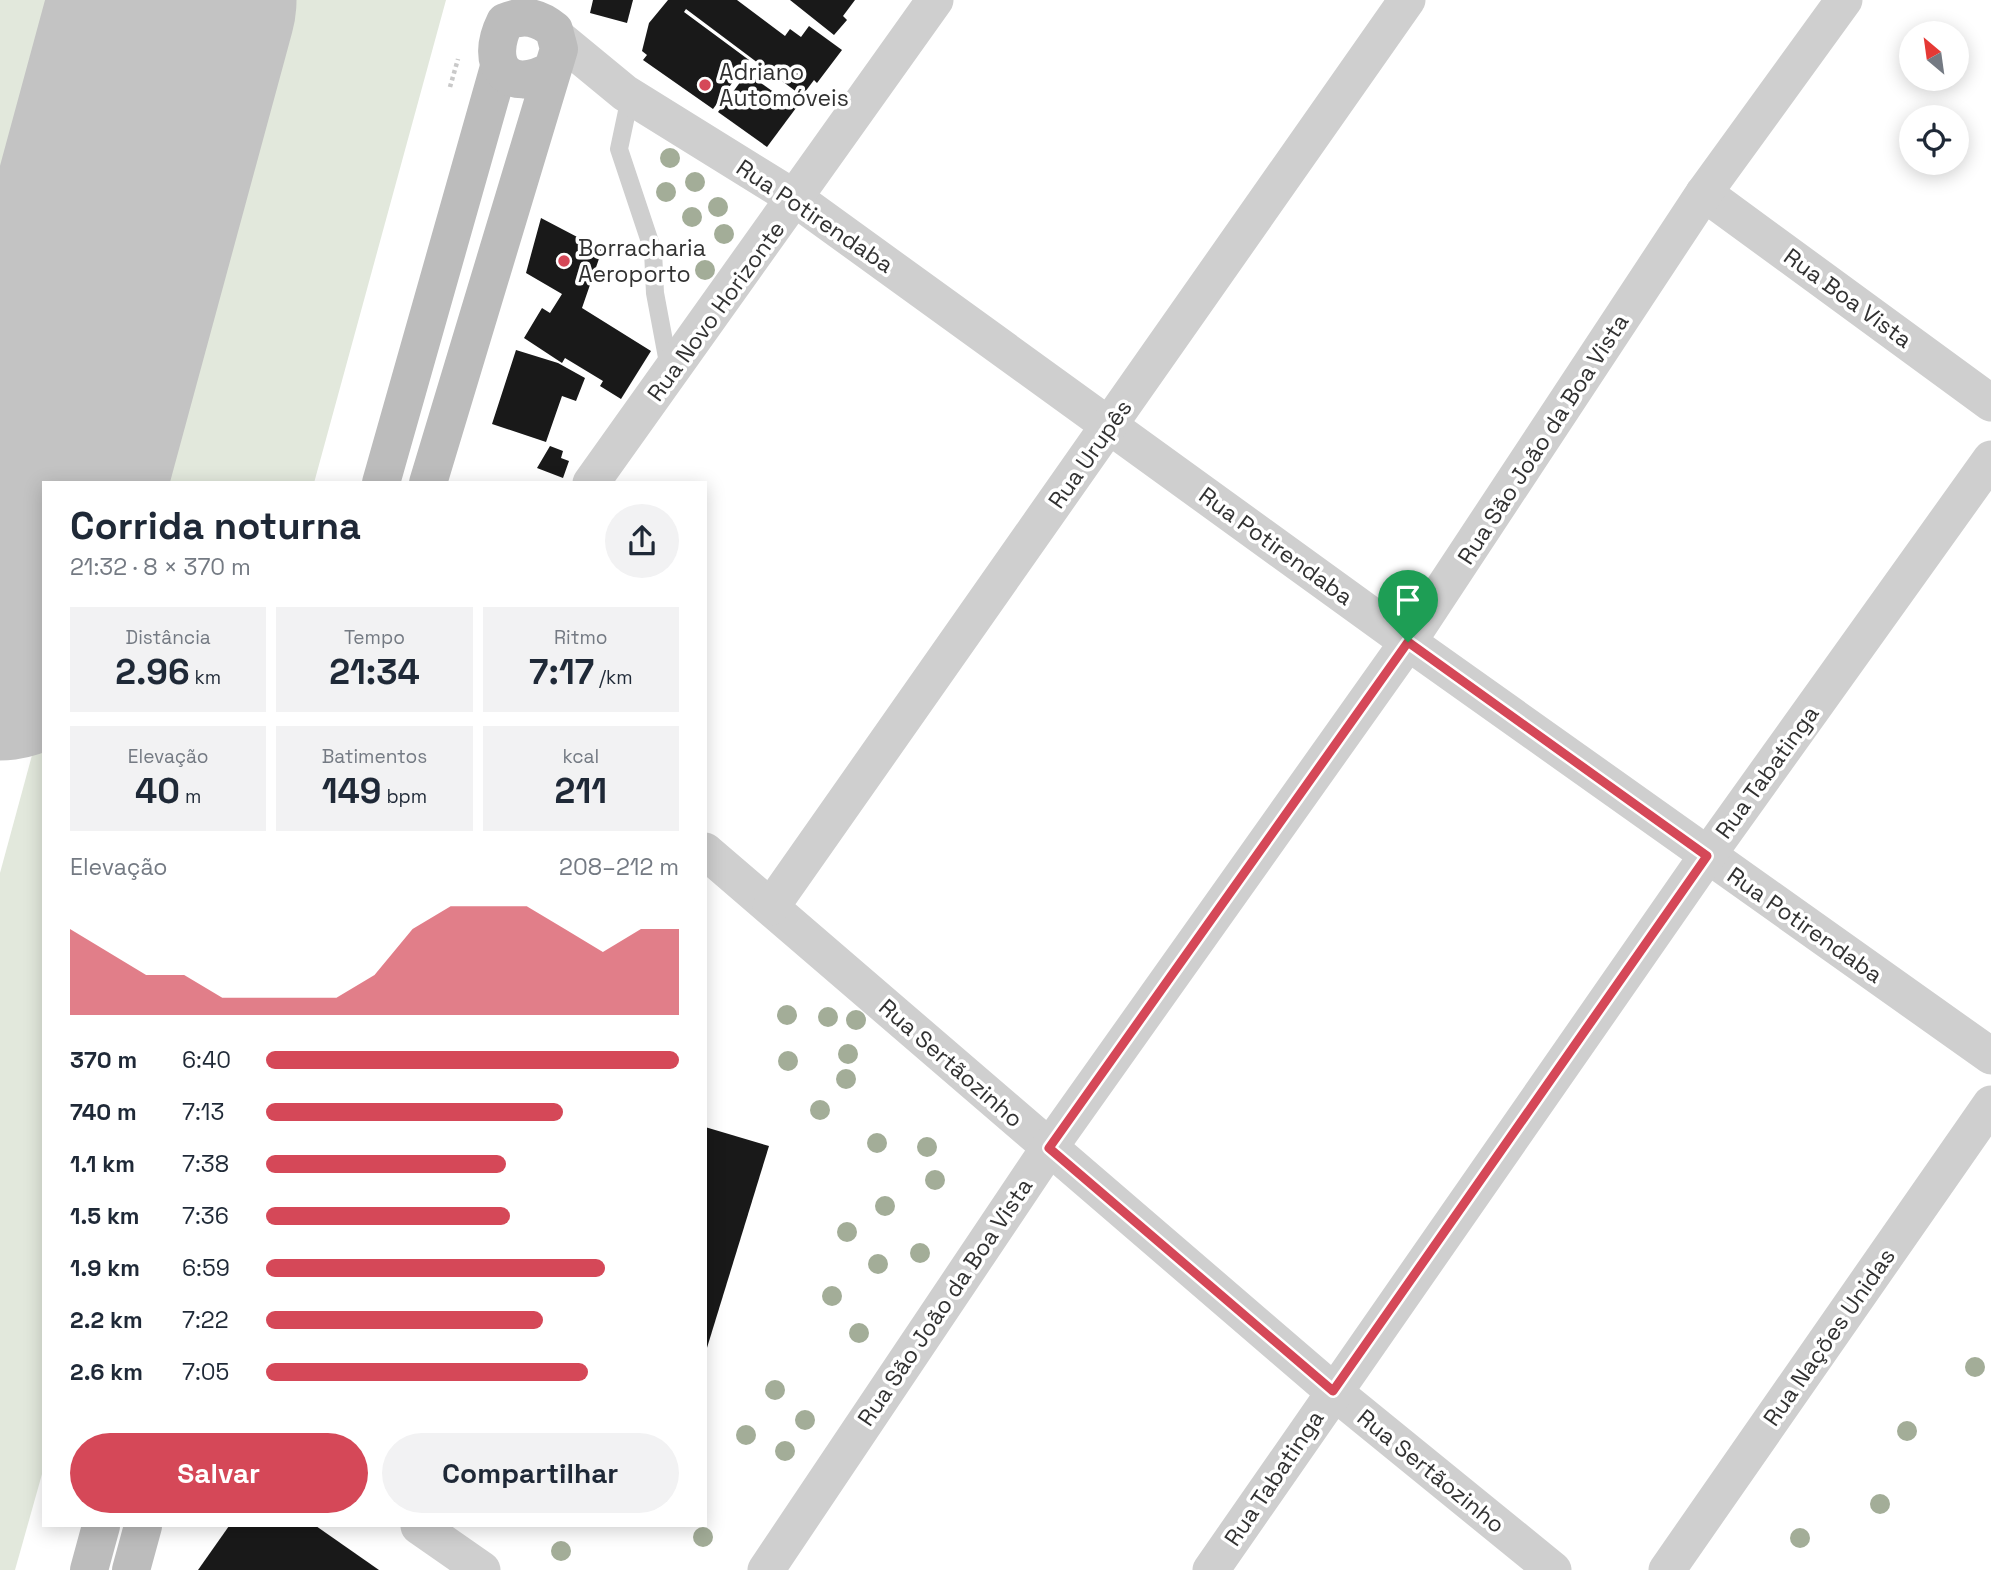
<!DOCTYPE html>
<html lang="pt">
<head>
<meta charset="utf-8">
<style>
	body { margin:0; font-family:"Space Grotesk",sans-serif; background:#f2f2f3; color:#1f2937; height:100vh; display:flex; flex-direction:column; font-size:26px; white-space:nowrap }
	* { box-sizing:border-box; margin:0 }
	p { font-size:23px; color:#747a83 }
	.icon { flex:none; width:38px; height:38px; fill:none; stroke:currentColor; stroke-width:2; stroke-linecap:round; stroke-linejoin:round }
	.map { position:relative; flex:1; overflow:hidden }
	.side { position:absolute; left:42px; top:481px; width:665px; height:1046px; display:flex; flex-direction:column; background:#fff; border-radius:0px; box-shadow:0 4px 18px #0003 }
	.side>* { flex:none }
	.needle { width:46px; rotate:331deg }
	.buttons { position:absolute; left:1899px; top:21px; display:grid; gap:14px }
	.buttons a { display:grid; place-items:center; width:70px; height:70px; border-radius:50%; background:#fff; box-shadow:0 4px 18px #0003; font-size:35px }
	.pin { position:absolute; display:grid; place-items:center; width:60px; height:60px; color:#fff; margin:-72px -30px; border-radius:50% 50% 50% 0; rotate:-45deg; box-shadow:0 0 7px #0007 }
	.pin .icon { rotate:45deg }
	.round { display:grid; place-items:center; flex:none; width:74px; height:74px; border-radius:37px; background:#f2f2f3 }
	.head { display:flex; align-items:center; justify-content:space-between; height:119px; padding:0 28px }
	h1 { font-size:38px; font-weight:700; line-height:52px }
	.figures { display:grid; grid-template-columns:repeat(3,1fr); gap:10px; height:119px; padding:7px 28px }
	.figures div { display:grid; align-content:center; border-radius:0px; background:#f2f2f3; text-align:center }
	.figures b { font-size:35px; font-weight:700 }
	.figures small { font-size:19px; font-weight:400 }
	.figures p { font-size:19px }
	.chart { height:196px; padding:14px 28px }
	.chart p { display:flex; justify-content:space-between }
	.chart svg { width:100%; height:126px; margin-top:7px; fill:#d54858; opacity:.7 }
	.action { display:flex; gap:14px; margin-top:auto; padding:14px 28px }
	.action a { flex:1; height:80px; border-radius:42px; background:#d54858; color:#fff; font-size:28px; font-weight:700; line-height:80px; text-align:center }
	.action a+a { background:#f2f2f3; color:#1f2937 }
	ul { padding:0 28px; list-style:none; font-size:23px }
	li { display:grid; grid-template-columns:112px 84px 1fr; align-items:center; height:52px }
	li i { height:18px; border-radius:9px; background:#d54858 }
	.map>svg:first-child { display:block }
</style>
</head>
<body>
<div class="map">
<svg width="1991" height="1570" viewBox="0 0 1991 1570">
	<rect width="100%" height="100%" fill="#fff"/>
	<g fill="#e2e8dc">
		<path d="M0,0H116L0,425Z"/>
		<path d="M235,0H446L314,483H105Z"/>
		<path d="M44,711V1467L15,1570H0V873Z"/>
	</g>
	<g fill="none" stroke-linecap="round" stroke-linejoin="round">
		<path stroke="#c3c3c3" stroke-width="247" d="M0,637L173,0"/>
	</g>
	<g fill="#191919">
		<path d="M593,0H633L627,23L590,13Z"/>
		<path d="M668,0H737L785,36L790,29L801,37L809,26L842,50L817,83L814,80L802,96L686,9L684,12L749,60L713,109L643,60L647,55L642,51L649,23Z"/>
		<path d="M790,0H855L843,16L847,20L834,35Z"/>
		<path d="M747,73L796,108L767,147L718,112Z"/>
		<path d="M541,218L602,250L582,308L651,351L621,399L600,386L603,381L565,358L562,363L524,338L542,308L550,313L562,294L526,273Z"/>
		<path d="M516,350L558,363L585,378L576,401L562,396L546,442L492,424Z"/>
		<path d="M550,446L563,451L561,458L569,461L563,478L537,468Z"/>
		<path d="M705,1127L769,1146L706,1351H705Z"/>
		<path d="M229,1526H316L379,1570H198Z"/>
	</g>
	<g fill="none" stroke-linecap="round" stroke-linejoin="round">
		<path stroke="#c9c9c9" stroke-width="4.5" stroke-dasharray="3.5 3.5" stroke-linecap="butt" d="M450,87L458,59"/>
		<path stroke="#cfcfcf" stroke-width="18" d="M630,97L619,149L653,251L655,293L669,368"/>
		<g stroke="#cfcfcf" stroke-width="37">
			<path d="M557,37L625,93L796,199L1408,642L1991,1056"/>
			<path d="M1704,193L1991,403"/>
			<path d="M591,483L935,0"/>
			<path d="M705,851L1333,1391L1553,1570"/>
			<path d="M771,907L1407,0"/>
			<path d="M419,1526L482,1570"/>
			<path d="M766,1570L1049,1148L1408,642L1704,193L1844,0"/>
			<path d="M1211,1570L1707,856L1991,459"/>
			<path d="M1667,1570L1991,1104"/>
		</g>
		<g stroke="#bcbcbc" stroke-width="38">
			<path d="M381,483L499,67"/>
			<path d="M428,483L559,49L554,30C538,17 524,14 505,22C484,64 507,95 550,71"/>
			<path d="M89,1570L101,1526"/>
			<path d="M131,1570L143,1526"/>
		</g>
	</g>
	<g fill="#a3ad98">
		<circle cx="670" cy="158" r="10"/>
		<circle cx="695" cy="182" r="10"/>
		<circle cx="666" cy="192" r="10"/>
		<circle cx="718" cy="207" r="10"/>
		<circle cx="692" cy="217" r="10"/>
		<circle cx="724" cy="234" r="10"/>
		<circle cx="705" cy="270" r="10"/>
		<circle cx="787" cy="1015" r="10"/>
		<circle cx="828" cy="1017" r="10"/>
		<circle cx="856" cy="1020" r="10"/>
		<circle cx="848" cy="1054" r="10"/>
		<circle cx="788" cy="1061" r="10"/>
		<circle cx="846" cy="1079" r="10"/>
		<circle cx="820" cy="1110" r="10"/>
		<circle cx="877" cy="1143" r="10"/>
		<circle cx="927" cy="1147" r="10"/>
		<circle cx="935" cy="1180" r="10"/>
		<circle cx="885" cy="1206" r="10"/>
		<circle cx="847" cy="1232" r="10"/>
		<circle cx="920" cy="1253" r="10"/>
		<circle cx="878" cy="1264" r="10"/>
		<circle cx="832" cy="1296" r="10"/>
		<circle cx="859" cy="1333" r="10"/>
		<circle cx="1975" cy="1367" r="10"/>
		<circle cx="775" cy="1390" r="10"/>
		<circle cx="805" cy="1420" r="10"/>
		<circle cx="1907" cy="1431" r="10"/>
		<circle cx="746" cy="1435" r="10"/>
		<circle cx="785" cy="1451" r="10"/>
		<circle cx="1880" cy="1504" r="10"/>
		<circle cx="703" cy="1537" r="10"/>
		<circle cx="1800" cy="1538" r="10"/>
		<circle cx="561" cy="1551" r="10"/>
	</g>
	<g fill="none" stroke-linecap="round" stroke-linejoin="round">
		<defs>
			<path id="route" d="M1408,642L1707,856L1333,1391L1049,1148Z"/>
		</defs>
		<use href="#route" stroke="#fff" stroke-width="14"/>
		<use href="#route" stroke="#d54858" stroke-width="9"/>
	</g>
	<g fill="#d54858" stroke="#fff" stroke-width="2.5">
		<circle cx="705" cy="85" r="7"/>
		<circle cx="564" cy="261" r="7"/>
	</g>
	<g text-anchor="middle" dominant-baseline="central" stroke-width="7" stroke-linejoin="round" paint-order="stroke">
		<g font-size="23" fill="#323232" stroke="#fff" text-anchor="start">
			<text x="719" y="72">Adriano<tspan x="719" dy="26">Automóveis</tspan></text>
			<text x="578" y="248">Borracharia<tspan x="578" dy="26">Aeroporto</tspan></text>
		</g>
		<g font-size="23" fill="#323232" stroke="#fff">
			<text transform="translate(815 216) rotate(34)">Rua Potirendaba</text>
			<text transform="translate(1848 298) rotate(36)">Rua Boa Vista</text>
			<text transform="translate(716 311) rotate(-54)">Rua Novo Horizonte</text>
			<text transform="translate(1543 439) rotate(-57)">Rua São João da Boa Vista</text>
			<text transform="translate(1090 454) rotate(-55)">Rua Urupês</text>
			<text transform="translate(1276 546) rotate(36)">Rua Potirendaba</text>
			<text transform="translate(1767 772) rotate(-54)">Rua Tabatinga</text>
			<text transform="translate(1805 925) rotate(35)">Rua Potirendaba</text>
			<text transform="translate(951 1063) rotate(41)">Rua Sertãozinho</text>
			<text transform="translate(945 1302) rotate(-56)">Rua São João da Boa Vista</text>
			<text transform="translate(1829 1337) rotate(-55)">Rua Nações Unidas</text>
			<text transform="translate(1431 1471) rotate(39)">Rua Sertãozinho</text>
			<text transform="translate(1274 1478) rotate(-56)">Rua Tabatinga</text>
		</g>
	</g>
</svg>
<div class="buttons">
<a><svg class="needle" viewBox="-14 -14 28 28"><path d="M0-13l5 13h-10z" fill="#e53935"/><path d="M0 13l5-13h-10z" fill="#747a83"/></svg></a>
<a><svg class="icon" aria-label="locate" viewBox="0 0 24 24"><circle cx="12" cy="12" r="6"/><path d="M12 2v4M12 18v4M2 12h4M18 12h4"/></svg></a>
</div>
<div class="pin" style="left:1408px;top:642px;background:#1e9e55"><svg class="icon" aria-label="arrive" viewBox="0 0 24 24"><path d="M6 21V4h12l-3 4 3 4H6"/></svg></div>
<section class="side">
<div class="head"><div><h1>Corrida noturna</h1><p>21:32 · 8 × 370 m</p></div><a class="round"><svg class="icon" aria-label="share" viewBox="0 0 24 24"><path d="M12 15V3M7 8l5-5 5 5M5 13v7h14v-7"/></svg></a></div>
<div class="figures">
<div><p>Distância</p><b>2.96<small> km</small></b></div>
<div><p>Tempo</p><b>21:34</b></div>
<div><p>Ritmo</p><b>7:17<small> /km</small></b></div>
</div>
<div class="figures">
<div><p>Elevação</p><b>40<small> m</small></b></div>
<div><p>Batimentos</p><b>149<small> bpm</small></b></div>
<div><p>kcal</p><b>211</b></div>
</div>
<div class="chart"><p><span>Elevação</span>208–212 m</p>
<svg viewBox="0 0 160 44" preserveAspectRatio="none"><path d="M0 44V14L10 22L20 30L30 30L40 38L50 38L60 38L70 38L80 30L90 14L100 6L110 6L120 6L130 14L140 22L150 14L160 14V44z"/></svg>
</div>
<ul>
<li><b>370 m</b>6:40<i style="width:100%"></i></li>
<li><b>740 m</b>7:13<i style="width:72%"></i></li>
<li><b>1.1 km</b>7:38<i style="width:58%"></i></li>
<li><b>1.5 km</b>7:36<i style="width:59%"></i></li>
<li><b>1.9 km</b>6:59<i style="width:82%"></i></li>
<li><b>2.2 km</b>7:22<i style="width:67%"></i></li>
<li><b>2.6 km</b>7:05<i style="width:78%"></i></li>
</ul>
<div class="action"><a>Salvar</a><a>Compartilhar</a></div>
</section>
</div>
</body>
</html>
